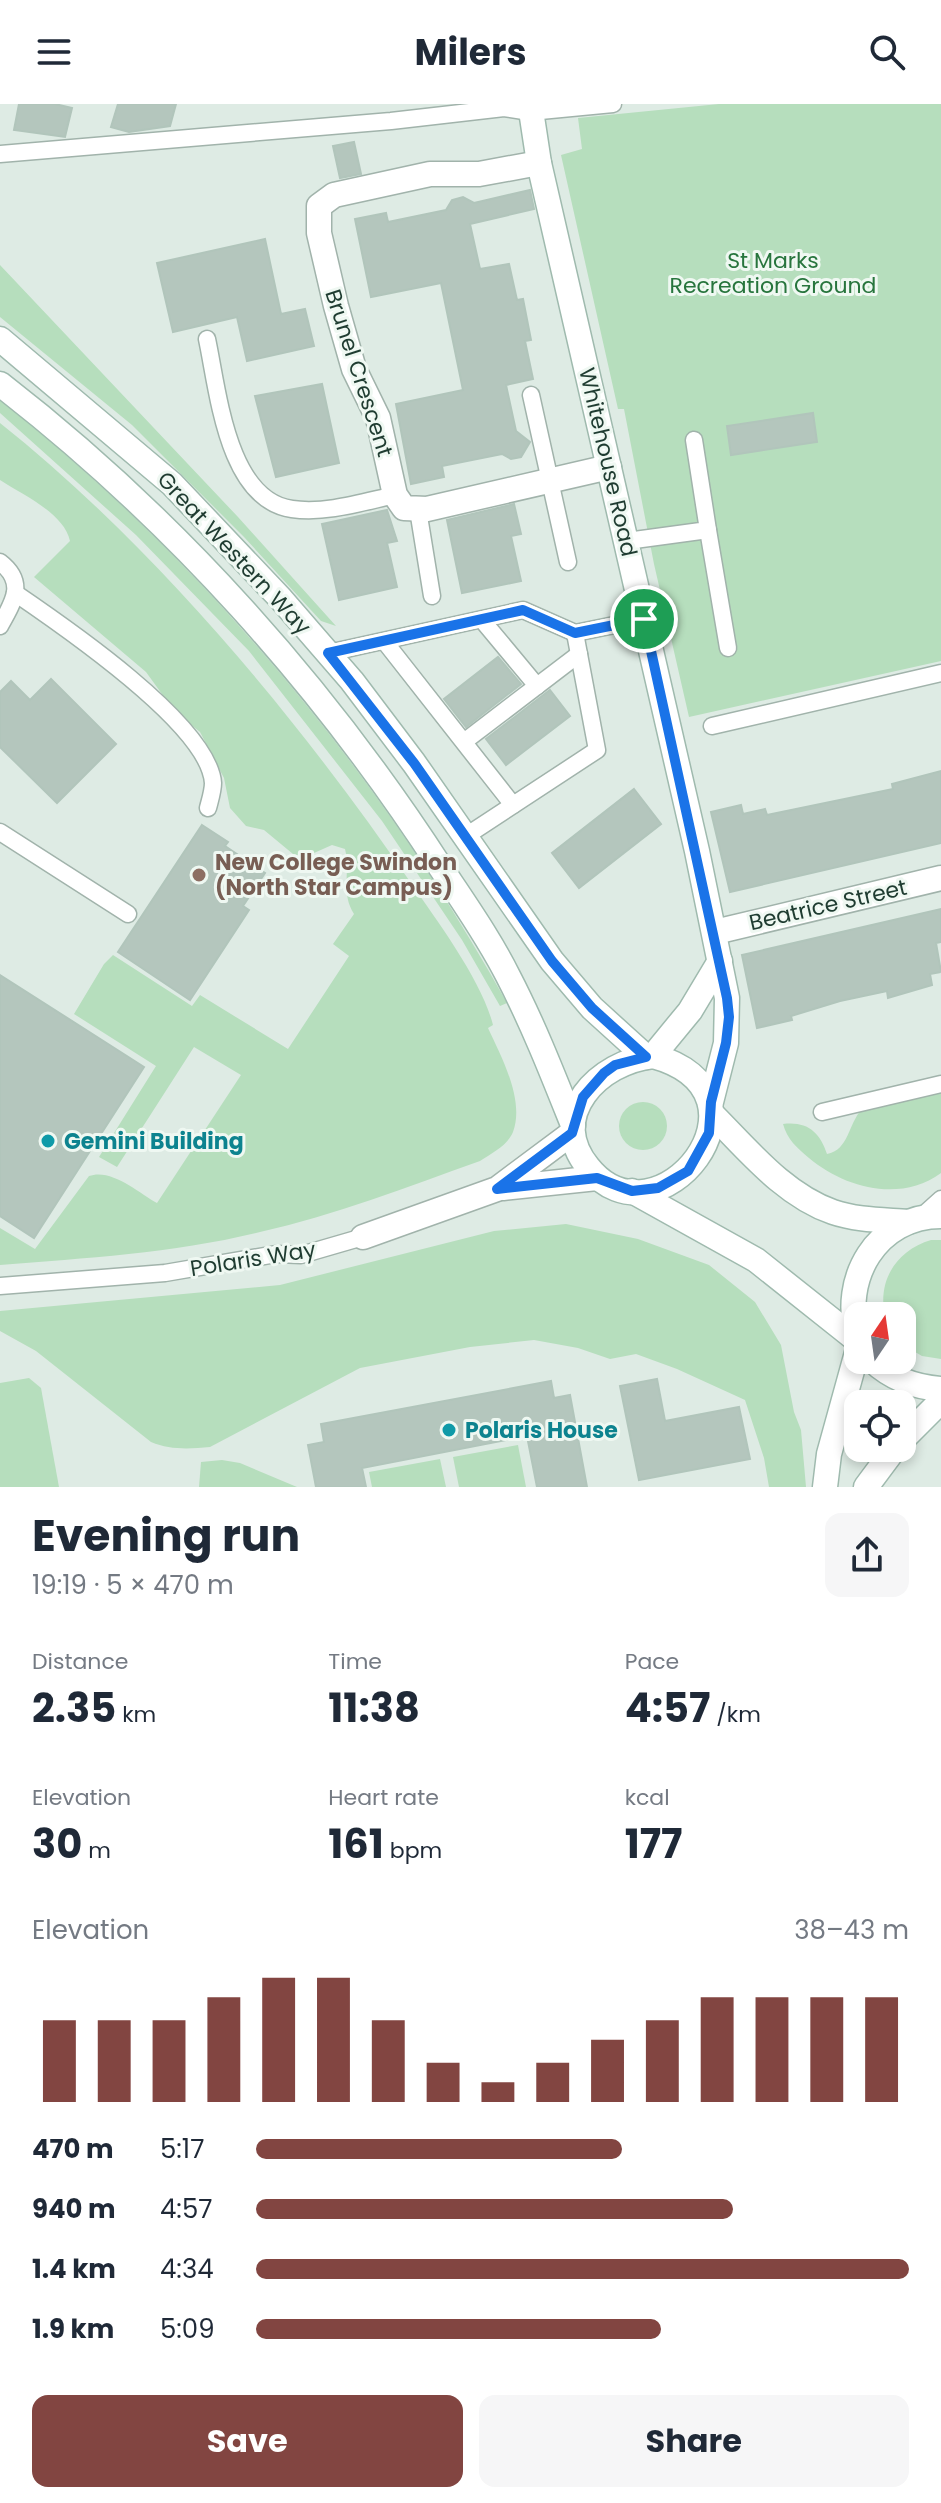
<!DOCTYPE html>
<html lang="en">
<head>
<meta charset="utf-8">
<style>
	body { margin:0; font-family:Poppins,sans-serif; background:#f6f6f7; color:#1f2937; height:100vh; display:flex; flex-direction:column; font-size:30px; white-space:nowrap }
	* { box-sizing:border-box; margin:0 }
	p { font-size:26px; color:#747a83 }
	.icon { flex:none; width:44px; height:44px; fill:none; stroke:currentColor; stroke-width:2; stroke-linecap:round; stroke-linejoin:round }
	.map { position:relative; height:1383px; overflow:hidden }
	.details { display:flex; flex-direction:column; background:#fff; flex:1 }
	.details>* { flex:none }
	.needle { width:52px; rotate:13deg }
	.fabs { position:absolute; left:844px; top:1198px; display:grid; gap:16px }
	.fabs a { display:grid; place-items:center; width:72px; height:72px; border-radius:16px; background:#fff; box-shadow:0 4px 12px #0003; font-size:40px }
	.pin { position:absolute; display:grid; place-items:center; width:68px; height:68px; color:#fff; margin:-34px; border:4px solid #fff; border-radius:50%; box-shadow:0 2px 8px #0007 }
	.round { display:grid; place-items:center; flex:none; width:84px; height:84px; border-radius:16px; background:#f6f6f7 }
	.head { display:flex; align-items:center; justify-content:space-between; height:136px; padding:0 32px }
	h1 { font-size:44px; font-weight:700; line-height:60px }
	.figures { display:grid; grid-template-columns:repeat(3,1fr); gap:12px; height:136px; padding:8px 32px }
	.figures div { display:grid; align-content:center }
	.figures b { font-size:40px; font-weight:700 }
	.figures small { font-size:22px; font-weight:400 }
	.figures p { font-size:22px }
	.chart { height:224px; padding:16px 32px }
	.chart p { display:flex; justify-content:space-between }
	.chart svg { width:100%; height:144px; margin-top:8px; stroke:#824541; stroke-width:6 }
	.primary-button { display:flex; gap:16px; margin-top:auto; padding:16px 32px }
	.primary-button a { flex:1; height:92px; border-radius:16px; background:#824541; color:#fff; font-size:32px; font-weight:700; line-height:92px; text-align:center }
	.primary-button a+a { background:#f6f6f7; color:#1f2937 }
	ul { padding:0 32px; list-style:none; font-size:26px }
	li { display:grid; grid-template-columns:128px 96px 1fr; align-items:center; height:60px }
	li i { height:20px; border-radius:10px; background:#824541 }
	header { display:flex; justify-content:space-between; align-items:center; height:104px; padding:0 32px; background:#fff; font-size:36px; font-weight:700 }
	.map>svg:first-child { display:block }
</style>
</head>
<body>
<header><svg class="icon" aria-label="menu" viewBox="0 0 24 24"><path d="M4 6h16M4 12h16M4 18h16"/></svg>Milers<svg class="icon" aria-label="search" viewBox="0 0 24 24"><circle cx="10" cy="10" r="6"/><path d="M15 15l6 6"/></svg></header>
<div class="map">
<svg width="941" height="1383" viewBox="0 0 941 1383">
	<rect width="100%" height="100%" fill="#deebe4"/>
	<g fill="#b6debd">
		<path d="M719,0H941V557L689,613L654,460L624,305H618L561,51L582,45L578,14Z"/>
		<path d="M0,161L238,413L336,522L321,517L244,433L132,321L0,213Z"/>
		<path d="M0,296C207,460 379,669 507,899L500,902L462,836L382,717L249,547L136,431L0,309Z"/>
		<path d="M0,319C156,443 299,616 411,779C438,818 482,877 493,921L488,924C501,952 525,996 513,1028C507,1042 492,1049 480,1057C407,1083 335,1111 260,1128C175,1149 87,1154 0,1161V1124L35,1145L89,1072C111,1064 138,1088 157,1099L241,971L194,943L117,1063L99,1053L156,962L74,910L104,860L113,851L192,902L200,891L288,945L349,852L333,840L354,810C340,788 351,768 345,745L332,741L305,753L293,750L264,726L246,722L230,704L224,674L200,628L175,608L146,568L34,473L70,437C64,409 23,391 0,376Z"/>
		<path d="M941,973V1069C900,1099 845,1084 809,1054C797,1044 787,1035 783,1020C807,1017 820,1028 827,1050C849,1046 848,1020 862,1005Z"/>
		<circle cx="643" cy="1022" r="24"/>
		<path d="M566,1120L638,1135L709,1161L755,1198L781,1241L794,1308L801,1326L806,1383H769L764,1354L745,1296L677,1265L636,1250L610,1255L578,1244L534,1236L470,1243L360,1264L210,1343C189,1345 170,1346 151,1338L36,1247L0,1227V1207L280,1181L494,1127Z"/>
		<path d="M931,1136H941V1255L922,1252L903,1241L902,1212H885C877,1176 897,1146 931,1136Z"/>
		<path d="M29,1274L41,1284L59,1383H0V1279Z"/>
		<path d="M518,1341L526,1383H459L453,1353Z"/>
		<path d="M440,1355L446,1383H372L369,1368Z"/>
		<path d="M222,1356L240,1359L297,1383H199L201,1358Z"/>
	</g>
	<g fill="#b4c6bd" stroke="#b1c5bb" stroke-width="2">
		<path d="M19,0H55L72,4L65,33L14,26Z"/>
		<path d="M118,0H176L170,22L129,28L111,23Z"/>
		<path d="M354,38L361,70L340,74L333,42Z"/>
		<path d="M530,86L534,105L470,120L480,165L509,160L517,196L523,195L531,236L525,237L533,275L506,281L516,327L530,338L521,353L511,355L502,350L442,362L444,373L411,380L396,300L463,286L441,179L371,193L355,115L386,109L388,118L446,106L452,96L463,93L474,99Z"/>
		<path d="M265,135L281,210L305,205L314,242L247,257L237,213L173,228L157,159Z"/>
		<path d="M322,280L339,359L276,373L255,292Z"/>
		<path d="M813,309L817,338L731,351L727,322Z"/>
		<path d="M514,400L521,430L511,432L521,477L462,489L447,416Z"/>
		<path d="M387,406L397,437L387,439L397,483L339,496L322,420Z"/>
		<path d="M498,553L521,580L466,623L444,595Z"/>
		<path d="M51,575L116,640L57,699L0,643V588L11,577L30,596Z"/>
		<path d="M550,586L570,612L506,661L486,635Z"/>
		<path d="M941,667V739L730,788L711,708L741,701L743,710L765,705L767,711L893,685L892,680Z"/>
		<path d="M634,685L661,720L579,784L552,749Z"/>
		<path d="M202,721L228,738L225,742L265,769L243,802L249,806L190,896L118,848Z"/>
		<path d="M941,805V838L936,839L941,868L930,870L932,881L888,894L887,887L840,897L791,912L792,916L757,924L742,851Z"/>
		<path d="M0,871L144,963L34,1134L0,1112Z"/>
		<path d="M657,1275L665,1317L739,1303L750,1355L639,1376L620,1282Z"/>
		<path d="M551,1277L554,1294L570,1291L587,1383H537L527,1332L362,1364L366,1383H316L308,1341L324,1338L321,1320Z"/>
	</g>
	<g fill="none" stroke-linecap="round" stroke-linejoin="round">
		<defs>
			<g id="lane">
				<path d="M0,50L391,17L504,4L530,8L613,0"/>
				<path d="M207,235C218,286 227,396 292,405C326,410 363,398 395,391"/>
				<path d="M531,291L568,458"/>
				<path d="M418,406L432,492"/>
				<path d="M708,426L728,544"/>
				<path d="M627,437L708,426L694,336"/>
				<path d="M0,458C26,478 14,497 0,522"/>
				<path d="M15,489C62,521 209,621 213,679C213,687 210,696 208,704"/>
				<path d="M482,516L537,582"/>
				<path d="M385,538L513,701"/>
				<path d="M328,549L523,506L575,529L644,515"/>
				<path d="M712,622L941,569"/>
				<path d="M465,637L579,550"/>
				<path d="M0,728L128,810"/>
				<path d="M466,732L597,646L575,529"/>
				<path d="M822,1008L941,980"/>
				<path d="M921,1113L941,1095"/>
				<path d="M0,1182L165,1169L276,1150L301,1151L363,1133"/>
			</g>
			<g id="street">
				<path d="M539,59L479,70H430L334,91L319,102V129L336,202L354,265L378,314L395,391L404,404L427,405L609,363"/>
				<path d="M715,828L941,774"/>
				<path d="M503,1084L597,1074"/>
				<path d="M363,1133L497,1085L572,1029"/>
			</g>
			<g id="secondary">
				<path d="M530,0L539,59L697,747L727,894L726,939L711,998"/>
				<path d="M0,235L172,380L281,495L352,577L414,659L552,857L592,904L646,953"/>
				<path d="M0,280C173,414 322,580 441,764C464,799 489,834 508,872C533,920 553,971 573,1021"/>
				<path d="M653,952C787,989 657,1150 588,1063C546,1011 599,958 653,952Z"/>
				<path d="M653,952L690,907L720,857"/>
				<path d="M712,1010C748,1046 784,1091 833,1108C856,1116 883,1116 908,1118"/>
				<path d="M632,1087L756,1156L858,1237"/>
				<path d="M858,1233C840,1175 877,1112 941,1112"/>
				<path d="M872,1256C892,1275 914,1283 941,1285"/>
				<path d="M902,1336L941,1297"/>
				<path d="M825,1383L829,1350L858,1245"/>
				<path d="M866,1383L895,1344"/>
			</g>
		</defs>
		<use href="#lane" stroke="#a1b3ab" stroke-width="19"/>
		<use href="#street" stroke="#a1b3ab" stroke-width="27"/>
		<use href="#secondary" stroke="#9fbaae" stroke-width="27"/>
		<use href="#lane" stroke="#fff" stroke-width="16"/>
		<use href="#street" stroke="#fff" stroke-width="24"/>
		<use href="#secondary" stroke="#fff" stroke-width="24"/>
	</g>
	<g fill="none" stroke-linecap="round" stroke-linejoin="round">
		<defs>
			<path id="route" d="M523,506L575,529L644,515L727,894L729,913L726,939L711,998L709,1029L688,1067L658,1084L632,1087L597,1074L497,1085L572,1029L583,993L604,969L615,961L646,953L592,904L552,857L414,659L328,549Z"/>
		</defs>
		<use href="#route" stroke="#fff" stroke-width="16"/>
		<use href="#route" stroke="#1a73e8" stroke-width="10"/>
	</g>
	<circle fill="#8d6e63" stroke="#eff8f2" stroke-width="3" cx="199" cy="771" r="8"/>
	<g fill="#0f9aa8" stroke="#eff8f2" stroke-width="3">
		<circle cx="48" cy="1037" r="8"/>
		<circle cx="449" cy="1326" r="8"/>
	</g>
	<g text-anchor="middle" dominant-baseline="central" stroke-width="6" stroke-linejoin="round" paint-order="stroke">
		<g font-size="22" fill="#27753d" stroke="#eff8f2">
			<text x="773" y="156">St Marks<tspan x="773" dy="25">Recreation Ground</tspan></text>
		</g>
		<g font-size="22" fill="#1f3c31" stroke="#eff8f2">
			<text transform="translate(359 269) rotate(72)">Brunel Crescent</text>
			<text transform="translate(608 358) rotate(77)">Whitehouse Road</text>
			<text transform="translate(234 449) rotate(47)">Great Western Way</text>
			<text transform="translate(828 801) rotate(-13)">Beatrice Street</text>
			<text transform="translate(253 1155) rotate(-9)">Polaris Way</text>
		</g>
		<g font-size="22" font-weight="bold" fill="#785e54" stroke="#eff8f2" text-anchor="start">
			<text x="215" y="758">New College Swindon<tspan x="215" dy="25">(North Star Campus)</tspan></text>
		</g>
		<g font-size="22" font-weight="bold" fill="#0d838f" stroke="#eff8f2" text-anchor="start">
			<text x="64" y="1037">Gemini Building</text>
			<text x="465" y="1326">Polaris House</text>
		</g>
	</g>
</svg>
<div class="fabs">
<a><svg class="needle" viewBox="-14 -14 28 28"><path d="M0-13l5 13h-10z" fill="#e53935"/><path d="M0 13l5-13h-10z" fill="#747a83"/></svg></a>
<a><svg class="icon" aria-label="locate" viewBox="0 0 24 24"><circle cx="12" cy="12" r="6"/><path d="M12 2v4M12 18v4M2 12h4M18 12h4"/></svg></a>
</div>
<div class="pin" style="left:644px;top:515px;background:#1e9e55"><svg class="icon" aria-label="arrive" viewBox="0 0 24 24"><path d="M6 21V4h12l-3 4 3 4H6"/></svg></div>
</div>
<section class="details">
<div class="head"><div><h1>Evening run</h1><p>19:19 · 5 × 470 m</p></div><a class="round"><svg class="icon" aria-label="share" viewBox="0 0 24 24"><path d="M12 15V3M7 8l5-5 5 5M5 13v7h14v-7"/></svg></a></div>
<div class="figures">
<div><p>Distance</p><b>2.35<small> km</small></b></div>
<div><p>Time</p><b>11:38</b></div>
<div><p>Pace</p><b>4:57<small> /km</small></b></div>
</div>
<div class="figures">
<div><p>Elevation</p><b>30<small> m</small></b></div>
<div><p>Heart rate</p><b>161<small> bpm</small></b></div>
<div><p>kcal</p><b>177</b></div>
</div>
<div class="chart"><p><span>Elevation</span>38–43 m</p>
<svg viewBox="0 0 160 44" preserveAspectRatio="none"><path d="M5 44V19M15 44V19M25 44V19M35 44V12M45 44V6M55 44V6M65 44V19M75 44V32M85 44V38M95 44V32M105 44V25M115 44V19M125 44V12M135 44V12M145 44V12M155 44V12"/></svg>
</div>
<ul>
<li><b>470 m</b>5:17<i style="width:56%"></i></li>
<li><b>940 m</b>4:57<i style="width:73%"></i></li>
<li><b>1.4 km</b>4:34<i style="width:100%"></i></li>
<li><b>1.9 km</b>5:09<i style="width:62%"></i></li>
</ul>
<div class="primary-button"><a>Save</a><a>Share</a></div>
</section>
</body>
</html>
